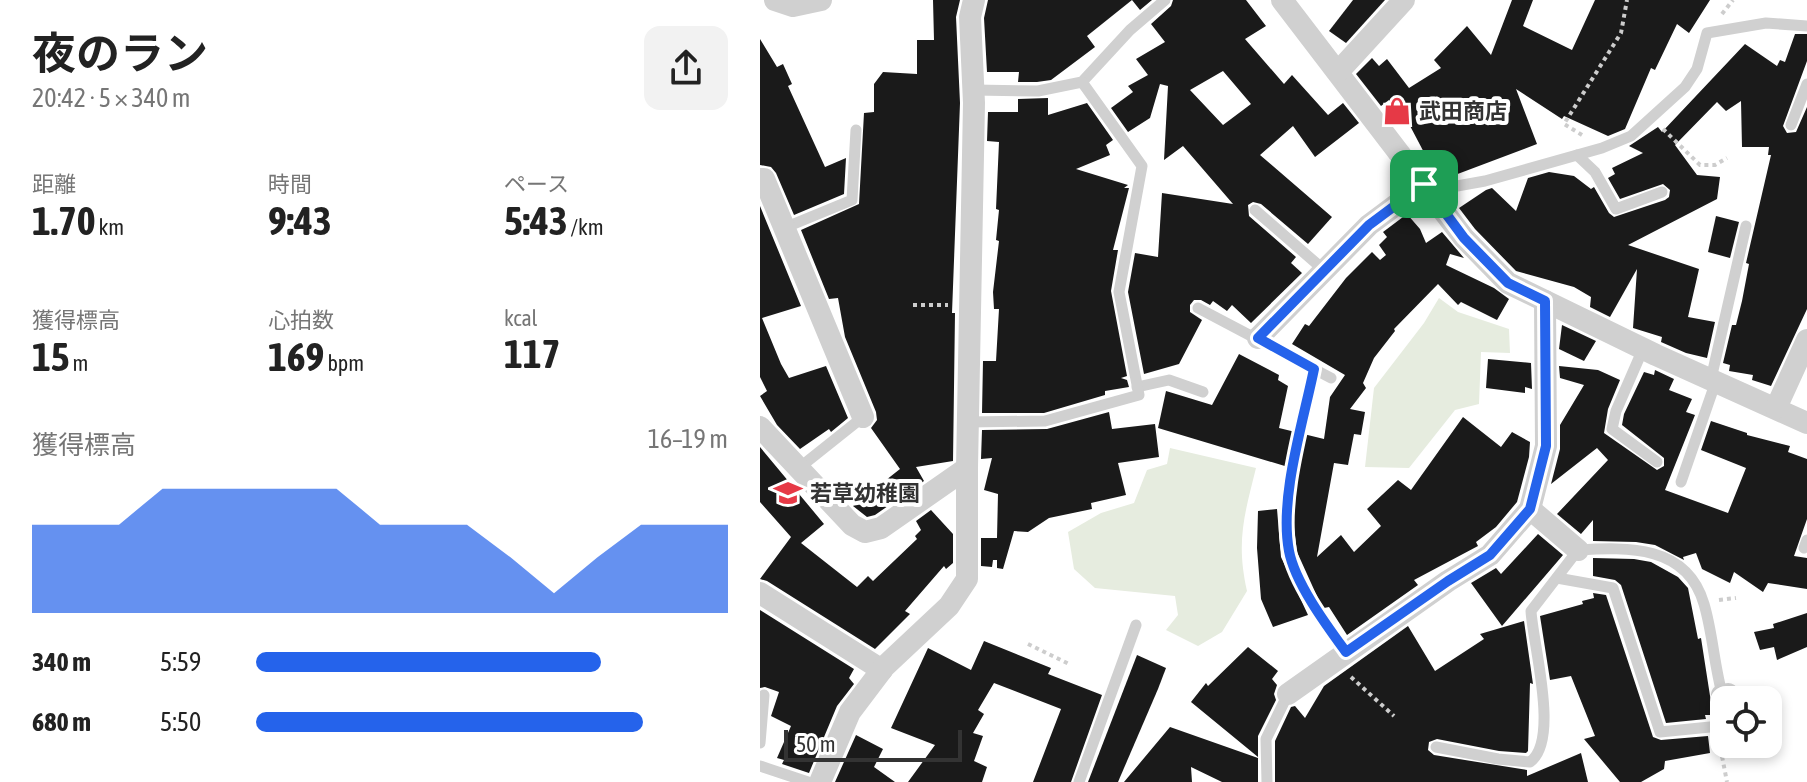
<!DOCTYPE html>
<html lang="ja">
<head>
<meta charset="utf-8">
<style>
	body { margin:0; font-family:"Asap Condensed","Noto Sans JP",sans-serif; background:#f2f2f2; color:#222; height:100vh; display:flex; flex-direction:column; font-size:30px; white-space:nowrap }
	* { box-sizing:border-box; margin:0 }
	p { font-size:26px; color:#767676 }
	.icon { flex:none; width:44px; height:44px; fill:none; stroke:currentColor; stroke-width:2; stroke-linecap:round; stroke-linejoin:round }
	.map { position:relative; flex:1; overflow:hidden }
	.details { display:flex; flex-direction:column; background:#fff; width:760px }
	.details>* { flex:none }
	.tools { position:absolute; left:950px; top:686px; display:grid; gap:16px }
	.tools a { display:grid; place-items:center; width:72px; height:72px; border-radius:16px; background:#fff; box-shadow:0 4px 12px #0003; font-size:40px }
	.scale { position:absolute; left:24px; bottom:20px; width:178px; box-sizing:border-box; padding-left:8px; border:4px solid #333; border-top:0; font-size:22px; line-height:28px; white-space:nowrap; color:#333; -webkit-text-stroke:6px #fff; paint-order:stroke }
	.pin { position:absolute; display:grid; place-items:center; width:68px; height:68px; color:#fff; margin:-34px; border-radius:16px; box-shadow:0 4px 12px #0006 }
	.round { display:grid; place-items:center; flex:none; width:84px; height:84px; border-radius:16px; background:#f2f2f2 }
	.summary { display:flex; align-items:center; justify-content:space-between; height:136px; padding:0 32px }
	h1 { font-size:44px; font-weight:700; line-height:60px }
	.metrics { display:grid; grid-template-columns:repeat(3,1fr); gap:12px; height:136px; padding:8px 32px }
	.metrics div { display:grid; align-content:center }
	.metrics b { font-size:40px; font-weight:700 }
	.metrics small { font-size:22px; font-weight:400 }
	.metrics p { font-size:22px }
	.chart { height:224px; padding:16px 32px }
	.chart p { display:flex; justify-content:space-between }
	.chart svg { width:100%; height:144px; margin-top:8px; fill:#2563eb; opacity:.7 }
	ul { padding:0 32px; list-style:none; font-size:26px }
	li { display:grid; grid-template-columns:128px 96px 1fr; align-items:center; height:60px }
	li i { height:20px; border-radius:10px; background:#2563eb }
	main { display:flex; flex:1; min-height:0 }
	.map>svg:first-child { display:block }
</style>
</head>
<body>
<main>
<section class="details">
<div class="summary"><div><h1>夜のラン</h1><p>20:42 · 5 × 340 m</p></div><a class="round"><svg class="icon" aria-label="share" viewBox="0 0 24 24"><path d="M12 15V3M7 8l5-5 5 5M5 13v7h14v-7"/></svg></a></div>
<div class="metrics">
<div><p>距離</p><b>1.70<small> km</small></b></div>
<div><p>時間</p><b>9:43</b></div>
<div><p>ペース</p><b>5:43<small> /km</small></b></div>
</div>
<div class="metrics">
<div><p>獲得標高</p><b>15<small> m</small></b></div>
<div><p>心拍数</p><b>169<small> bpm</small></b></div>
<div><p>kcal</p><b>117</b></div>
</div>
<div class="chart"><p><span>獲得標高</span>16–19 m</p>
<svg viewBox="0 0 160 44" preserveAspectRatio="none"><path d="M0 44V17L10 17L20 17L30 6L40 6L50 6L60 6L70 6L80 17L90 17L100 17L110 27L120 38L130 27L140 17L150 17L160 17V44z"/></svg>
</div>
<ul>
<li><b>340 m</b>5:59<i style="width:73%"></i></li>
<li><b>680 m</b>5:50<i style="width:82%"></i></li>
</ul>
</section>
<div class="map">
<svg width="1047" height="782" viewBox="0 0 1047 782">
	<rect width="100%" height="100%" fill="#fff"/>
	<g fill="#e6ecdf">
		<path d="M679,298L698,312L749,329L750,353L721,352L719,404L695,410L649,468L605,467L614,388L664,323Z"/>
		<path d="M410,448L496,468C484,516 476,542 487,591L462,632L438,646L406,630L418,615L415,596L335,588L314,569L308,532L341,513L374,503L387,470L407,464Z"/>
	</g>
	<g fill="#1a1a1a" fill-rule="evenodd">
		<path d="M173,0H200L196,17L200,103L192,313H195L193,461L156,467L164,481L115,515L107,517L93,506L140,469L111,428L117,420L116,412L85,337L78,298L69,299L41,230L99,204L104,113L114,112V84L123,72L157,74V40H174Z"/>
		<path d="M228,0H392L380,10L372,0L327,36L335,47L291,80L277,82H258L259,72H227L224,18Z"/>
		<path d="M413,0H486L506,26L485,39L524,84L532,75L568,115L583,103L599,123L555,157L533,126L500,155L572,217L548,244L501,204L493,202L488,205L489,216L536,257L531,263L542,273L491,323L472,305L467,311L453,301L450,305L441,300H434L430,305V312L442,320L419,364L384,374L368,292L375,253L398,257L402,193L473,204L423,146L404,160L408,86L400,84L390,118L368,132L351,108L373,92L368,86L388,75L376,59L405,42L391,24L411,6ZM463,71L491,104L463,125L430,90Z"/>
		<path d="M593,0H625L586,43L569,31Z"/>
		<path d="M752,0H773L763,26L812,50L835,0H950L929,33L917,24L895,70L891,68L865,129L848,136L804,116L802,119L756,89L777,144L679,181L648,122L643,125L629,100L621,106L596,74L612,58L619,66L627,59L649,88L681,68L674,60L707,26L731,55Z"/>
		<path d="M1035,34H1047V61L1023,126L1027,133L1036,132L1047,107V309L1011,386L992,380L993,375L969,371L970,365L963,363L972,325H976L982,301L989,264L986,263L1011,155H1008L1009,147H982L981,101L966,111L957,102L915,145L937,175L960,177L957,199L868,245L939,269L928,317L955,322L947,358L926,353L901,342L902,337L873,328L877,269L850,317L830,307L831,297L814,287L756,271L715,229L699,208L726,190L732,188L756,211L768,178L789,172L814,176L831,189L834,187L849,213L854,217L905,200L909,197L910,190L903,184L860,199L848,178L855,174L852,168L883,153L869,146L898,127L902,132L985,44L1017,66L1020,60L1025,62Z"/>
		<path d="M0,39L17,67L23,64L32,84L28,86L65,167L86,158L84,194L34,215L16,173L11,167L0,165Z"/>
		<path d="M288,98V115L327,103L353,140L346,145L350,155L316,169L368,185L364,188H369L353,250H358L351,291L367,376L361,378L367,380L369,387L345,391V395L284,413H222L223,361H236L239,309H234L233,292L239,241L236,240L239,210L236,209L239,142L227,141L228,112H258V99Z"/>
		<path d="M0,206L41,306L2,318L21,364L29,378L66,366L88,418L71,432L69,429L40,449L17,425L0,396L7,391L0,377Z"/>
		<path d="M647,214L660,229L666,243L682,232L704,258L690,254L686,265L734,288L749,299L737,320L701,302L698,305L678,284L634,329L635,331L614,358L603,383L606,388L590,409L605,412L601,435L594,434L588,465L574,463L557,557L581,535L594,552L621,526L607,509L638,480L651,490L703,417L741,447L752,432L770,442L769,457L757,502L736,527L716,542L718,546L654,580L658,585L587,635L569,607L564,608L561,605L537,552L531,502L538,470L398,428L406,391L452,405L479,354L519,375L518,380L528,386L519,428L564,439L570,397L585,375L532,344L545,324L549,326L586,278L612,252L620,260L626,255L619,245L627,237L623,232Z"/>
		<path d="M956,216L979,222L970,258L948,252Z"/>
		<path d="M802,325L836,341L824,361L799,349Z"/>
		<path d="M728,359L771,363L772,389L765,387V393L726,388Z"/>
		<path d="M799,366L838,370L860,380L848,409L844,433L897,470L904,466V458L862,425L864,414L884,372L894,375L895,370L914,379L909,390L932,399L926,412L935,415L905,490L968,513L986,468L941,450L951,421L987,433V435L1030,446L1028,452L1047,459V519L1034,556L1047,558V589L1008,583L1003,592L974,572L970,583L942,569L936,553L923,557L924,560L895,545L876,542L833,541V520L821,534L797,514L848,460L837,448L791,484L800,449V425L824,385L800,378Z"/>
		<path d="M349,412L352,429L395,424L399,457L358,463L366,495L331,503L332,509L289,518L268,532L254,531L243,569L237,568V560H233L232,567L221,566V538H237L238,494L224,490L232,458L221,459L222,430L287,429Z"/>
		<path d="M0,447L64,524L41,543L97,587L108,576L113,581L157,539L155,536L161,530L156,521L171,510L193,534V563L186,569L184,566L145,611L150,614L115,649L7,581L0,579L31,537L0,502Z"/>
		<path d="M517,509L521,557L548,615L513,627L501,599L497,548L498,511Z"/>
		<path d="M778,534L803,555L742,626L711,583L736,568L741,574Z"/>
		<path d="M833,558L874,559L891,562L918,577L928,588L938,639L941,638L953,715H945L946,719L906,723L861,585L855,580L833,576Z"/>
		<path d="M833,593L846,595L893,737L901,740L948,736L950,753L905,761L904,769L881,782H860L824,739L835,736L811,676L790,680L780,616L823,604L822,601L834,598Z"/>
		<path d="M0,610L94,669L89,678L94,684L77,706L49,773L22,764L24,760L17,758L31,726L11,716L19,692L5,687L0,688Z"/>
		<path d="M1047,613V647L1017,660L1014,647L1000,650L994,632L1014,628L1013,624Z"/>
		<path d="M764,621L773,684L770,683L768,751L766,753L739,751L677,739L669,742L668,750L674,755L767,770V776L821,753L828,782H515V741L531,707L535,706L545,718L564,686L648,626L675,671L724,639L720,634Z"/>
		<path d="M224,641L291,668L288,674L342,695L311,782H273L301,709L234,683L218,710L224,714L213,733L223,736L214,761L227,767L222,782H148L175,745L131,728L168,648L211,670Z"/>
		<path d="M488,647L518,671L512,679L517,685L514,694L516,700L498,736V757L431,702L446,683L448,686Z"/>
		<path d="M377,655L406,668L398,689L358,782H328Z"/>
		<path d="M410,727L498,758V782H462L431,767L432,782H364Z"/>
		<path d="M96,735L123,749L114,767L135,782H75Z"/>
	</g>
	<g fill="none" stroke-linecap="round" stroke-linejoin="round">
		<g stroke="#cdcdcd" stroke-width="4" stroke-dasharray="4 4" stroke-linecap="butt">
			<path d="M962,14L973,0"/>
			<path d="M903,129L940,165H955L967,158"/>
			<path d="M822,135L804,124L861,33L867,0"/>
			<path d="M153,305H188"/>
			<path d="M529,492L550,387"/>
			<path d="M959,600L976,598"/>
			<path d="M268,644L311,665"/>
			<path d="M591,677L634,716"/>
			<path d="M959,741L967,782"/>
		</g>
		<g stroke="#d0d0d0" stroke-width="11">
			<path d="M214,90L278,91L322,82L370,30L405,0"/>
			<path d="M1031,125L1047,84"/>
			<path d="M817,155L835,172L856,209L902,192"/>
			<path d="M669,191L725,181L842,148L871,136L925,87L937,69L947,33L1006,23L1047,26"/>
			<path d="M495,210L564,270"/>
			<path d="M24,228L92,200L96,130"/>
			<path d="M438,308L571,378"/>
			<path d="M883,349L856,411L852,429L897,462"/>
			<path d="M951,379L986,226"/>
			<path d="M377,387L409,380L443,392"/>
			<path d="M208,422L285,421L379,395L359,292L382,166L322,82"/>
			<path d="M39,468L103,417"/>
			<path d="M921,482L956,381"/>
			<path d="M525,508L529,554L554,609L586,652"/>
			<path d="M1044,548L1047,540"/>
			<path d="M797,578L853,588L900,732L960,726"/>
			<path d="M0,743L4,695"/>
			<path d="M676,747L738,759L770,762C800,741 773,645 771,611L818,550C868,547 927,545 944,604C953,634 954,666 963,697"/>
			<path d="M0,766L48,782"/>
			<path d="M319,782L376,625"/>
			<path d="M507,782L506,739L528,694"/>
		</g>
		<g stroke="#d0d0d0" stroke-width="22">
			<path d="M15,0L33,6L61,0"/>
			<path d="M522,0L704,238L748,283L896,355L1047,423"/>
			<path d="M578,72L644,0"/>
			<path d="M0,179H4L103,417"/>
			<path d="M498,338L609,225L664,184"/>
			<path d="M1016,408L1047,340"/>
			<path d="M0,427L92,525L105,532L121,528L207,468"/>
			<path d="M770,509L818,550"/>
			<path d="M0,593L122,670"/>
			<path d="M528,694L688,581L730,555L770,509L786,446L785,301"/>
			<path d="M962,695L968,694"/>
			<path d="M60,782L90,712L124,667L189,606L207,579V468L214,103L210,17L214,0"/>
		</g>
	</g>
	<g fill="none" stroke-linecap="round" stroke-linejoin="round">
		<defs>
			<path id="route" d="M664,184L704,238L748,283L785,301L786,446L770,509L730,555L688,581L586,652C567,626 535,583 529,551C519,498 543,423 554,369L498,338L609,225Z"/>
		</defs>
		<use href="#route" stroke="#fff" stroke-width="16"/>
		<use href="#route" stroke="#2563eb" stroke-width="10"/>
	</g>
	<defs>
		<symbol id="shop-bare" viewBox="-9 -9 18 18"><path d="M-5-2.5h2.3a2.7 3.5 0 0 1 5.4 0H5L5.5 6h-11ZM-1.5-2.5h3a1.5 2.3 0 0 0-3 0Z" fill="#e63946" stroke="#fff" stroke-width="2.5" paint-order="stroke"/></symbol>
		<symbol id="school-bare" viewBox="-9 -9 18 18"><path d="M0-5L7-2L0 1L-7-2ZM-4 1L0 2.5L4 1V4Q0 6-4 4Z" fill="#e63946" stroke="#fff" stroke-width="2.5" paint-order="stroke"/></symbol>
	</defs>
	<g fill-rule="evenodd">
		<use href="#shop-bare" x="617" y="91" width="40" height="40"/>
		<use href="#school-bare" x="8" y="473" width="40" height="40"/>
	</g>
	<g text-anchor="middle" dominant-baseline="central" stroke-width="8" stroke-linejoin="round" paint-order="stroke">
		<g font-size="22" font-weight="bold" fill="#333" stroke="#fff" text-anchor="start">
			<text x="659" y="111">武田商店</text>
			<text x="50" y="493">若草幼稚園</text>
		</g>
	</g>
</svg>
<div class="tools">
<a><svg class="icon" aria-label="locate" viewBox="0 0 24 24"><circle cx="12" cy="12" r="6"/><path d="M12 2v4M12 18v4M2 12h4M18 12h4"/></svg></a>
</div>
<div class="scale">50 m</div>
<div class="pin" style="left:664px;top:184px;background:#1e9e55"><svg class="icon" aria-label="arrive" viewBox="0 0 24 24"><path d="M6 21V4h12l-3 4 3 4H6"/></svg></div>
</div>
</main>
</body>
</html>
